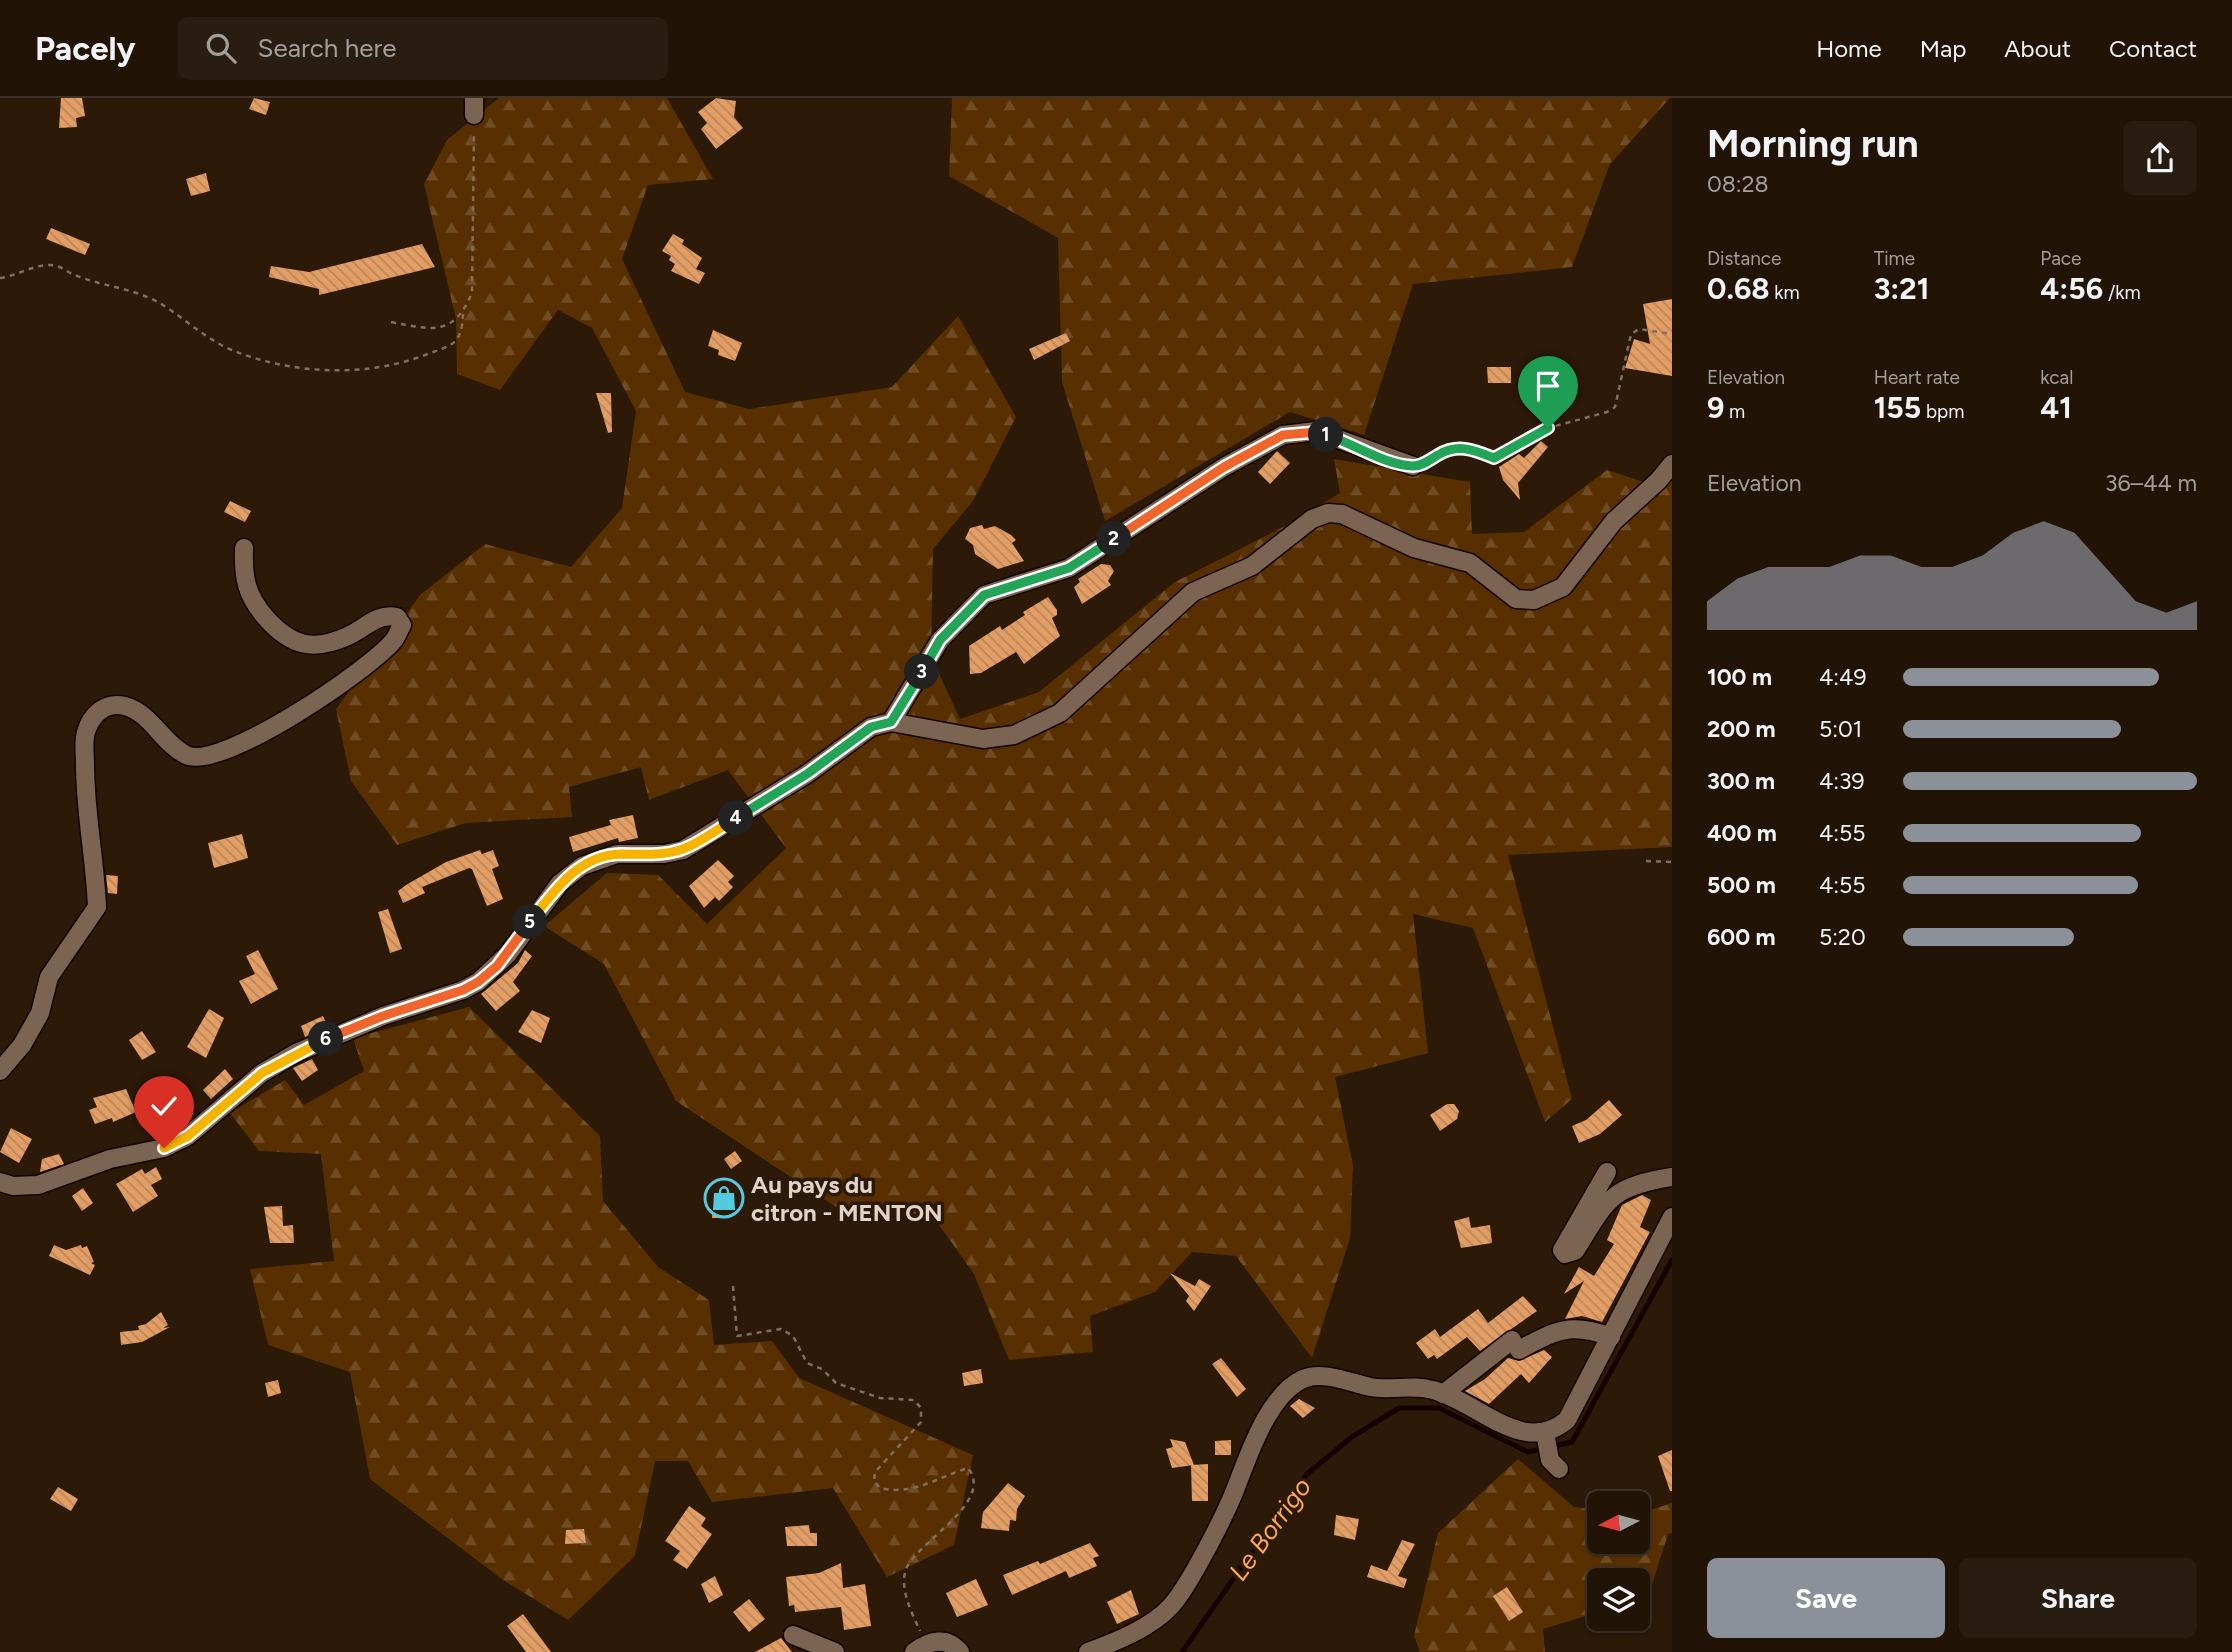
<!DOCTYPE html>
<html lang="en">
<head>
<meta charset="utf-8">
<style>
	body { margin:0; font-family:Figtree,sans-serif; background:#291c10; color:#f1f3f6; height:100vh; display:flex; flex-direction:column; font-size:26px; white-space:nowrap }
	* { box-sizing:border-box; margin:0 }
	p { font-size:23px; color:#a29e9b }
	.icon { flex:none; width:38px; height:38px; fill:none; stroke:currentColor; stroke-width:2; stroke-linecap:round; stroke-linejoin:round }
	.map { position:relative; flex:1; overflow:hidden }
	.sheet { display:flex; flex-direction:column; background:#211306; width:560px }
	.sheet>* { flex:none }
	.needle { width:46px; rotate:264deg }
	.controls { position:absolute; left:1587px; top:1393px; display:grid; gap:14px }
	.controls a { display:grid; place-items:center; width:63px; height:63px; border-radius:10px; background:#211306; box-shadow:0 2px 5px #0004,0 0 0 2px #3e3228; font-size:35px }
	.pin { position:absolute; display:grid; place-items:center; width:60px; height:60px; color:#fff; margin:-72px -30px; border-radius:50% 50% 50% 0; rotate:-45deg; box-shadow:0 0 7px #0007 }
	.pin .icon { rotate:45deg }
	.km { position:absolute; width:35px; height:35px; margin:-18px; border-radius:50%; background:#222; color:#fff; font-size:19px; line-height:35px; text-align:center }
	.round { display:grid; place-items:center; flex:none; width:74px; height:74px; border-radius:10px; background:#291c10 }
	.head { display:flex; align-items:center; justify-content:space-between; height:119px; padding:0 35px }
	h1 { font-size:38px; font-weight:700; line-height:52px }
	.metrics { display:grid; grid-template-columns:repeat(3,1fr); gap:10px; height:119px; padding:7px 35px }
	.metrics div { display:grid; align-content:center }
	.metrics b { font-size:30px; font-weight:700 }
	.metrics small { font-size:19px; font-weight:400 }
	.metrics p { font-size:19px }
	.chart { height:196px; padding:14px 35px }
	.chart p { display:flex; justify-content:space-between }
	.chart svg { width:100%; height:126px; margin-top:7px; fill:#8c9099; opacity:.7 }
	.action { display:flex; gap:14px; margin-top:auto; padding:14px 35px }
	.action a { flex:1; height:80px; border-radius:10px; background:#8c9099; color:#fff; font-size:28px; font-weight:700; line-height:80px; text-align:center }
	.action a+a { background:#291c10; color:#f1f3f6 }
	ul { padding:0 35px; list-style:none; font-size:23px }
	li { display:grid; grid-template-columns:112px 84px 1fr; align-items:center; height:52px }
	li i { height:18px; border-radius:9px; background:#8c9099 }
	header { display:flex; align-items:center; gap:42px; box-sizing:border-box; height:98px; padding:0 35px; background:#211306; border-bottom:2px solid #3e3228 }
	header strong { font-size:33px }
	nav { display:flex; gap:38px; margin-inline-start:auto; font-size:24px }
	.search { width:490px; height:63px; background:#291c10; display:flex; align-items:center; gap:18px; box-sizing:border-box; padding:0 24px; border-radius:10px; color:#a29e9b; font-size:26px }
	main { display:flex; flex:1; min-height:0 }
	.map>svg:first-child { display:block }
</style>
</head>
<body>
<header>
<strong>Pacely</strong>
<div class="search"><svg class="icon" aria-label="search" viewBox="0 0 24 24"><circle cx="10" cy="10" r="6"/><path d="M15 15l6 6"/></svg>Search here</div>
<nav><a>Home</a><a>Map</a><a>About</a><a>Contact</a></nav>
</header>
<main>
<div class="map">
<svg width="1672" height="1554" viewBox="0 0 1672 1554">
	<defs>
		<pattern id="forest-firs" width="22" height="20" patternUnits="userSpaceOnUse" patternTransform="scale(1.75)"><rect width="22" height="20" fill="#582f00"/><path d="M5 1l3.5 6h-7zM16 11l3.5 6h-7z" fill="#704c24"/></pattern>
		<pattern id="building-back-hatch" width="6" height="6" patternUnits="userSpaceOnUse" patternTransform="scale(1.75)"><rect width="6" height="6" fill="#e29e64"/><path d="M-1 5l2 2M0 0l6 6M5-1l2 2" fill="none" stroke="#ba865a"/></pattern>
	</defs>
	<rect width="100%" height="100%" fill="#2c1908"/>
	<g fill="url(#forest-firs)">
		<path d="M499,0H667L713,81L648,87L622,161L685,294L749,311L892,289L958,218L1016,319L973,403L933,451L931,558L960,621L1039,594L1175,484L1287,427L1340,395L1334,361L1470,384L1472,436L1524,434L1607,372L1659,389L1672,376V749L1508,757L1572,1001L1545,1024L1473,830L1413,816L1428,955L1335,979L1353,1068L1350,1140L1312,1260L1236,1158L1192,1154L1155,1194L1090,1218L1093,1254L1009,1262L974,1176L934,1120L839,1111L676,1003L604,866L544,828L607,775L658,777L707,826L786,750L728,672L649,702L641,669L569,689L572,719L466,725L397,747L351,683L336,611L421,496L485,446L571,469L622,410L636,313L592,230L558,212L500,292L457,276L456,221L424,86L447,42Z"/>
		<path d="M952,0H1670L1610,66L1572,169L1413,186L1364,337L1290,314L1105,423L1062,284L1058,140L949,78Z"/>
		<path d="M469,909L600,1038L603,1103L658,1169L709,1202L714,1247L772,1243L799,1280L973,1357L954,1447L887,1479L833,1390L712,1404L688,1363H655L635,1458L568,1522L503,1482L370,1381L350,1274L268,1247L250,1171L334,1163L321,1056L259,1053L230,1015L285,982L304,1007L364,973L353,940Z"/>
		<path d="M1518,1361L1574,1409L1599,1412L1600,1444H1638V1416L1672,1405V1435L1668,1436L1648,1499L1638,1502V1482H1600L1599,1514L1543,1531L1545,1554H1420L1414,1538L1438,1435Z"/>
	</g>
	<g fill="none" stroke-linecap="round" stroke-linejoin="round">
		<path stroke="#160000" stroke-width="5" d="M1182,1554L1307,1376L1352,1339L1399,1310H1439L1528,1354L1572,1344L1672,1162"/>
	</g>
	<g fill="url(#building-back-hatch)">
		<path d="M61,0H82L85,18L76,20L77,29L59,30Z"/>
		<path d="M254,0L270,4L266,17L249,11Z"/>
		<path d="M716,0L736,3L734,19L743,30L716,51L701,31L707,25L698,14Z"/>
		<path d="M206,75L210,93L191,98L186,81Z"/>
		<path d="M51,130L90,146L85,157L46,141Z"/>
		<path d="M673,136L684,142L682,146L702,160L696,171L705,175L699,186L671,173L675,166L669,162L671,158L662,153Z"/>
		<path d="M422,146L435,169L319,197V191L269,179L271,168L309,174Z"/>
		<path d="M1672,201V278L1625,270L1634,241L1650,246L1643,206Z"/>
		<path d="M713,232L742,245L735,263L718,257L719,252L708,248Z"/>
		<path d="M1066,235L1070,243L1034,262L1029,251Z"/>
		<path d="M1487,269H1511V285H1488Z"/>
		<path d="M596,295H611L612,334L608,335Z"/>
		<path d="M1541,343L1548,349L1518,385L1520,402L1503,382L1499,369L1519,356L1524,360Z"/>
		<path d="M1277,353L1290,365L1270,386L1258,374Z"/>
		<path d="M230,403L251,413L245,424L224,414Z"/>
		<path d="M982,427L984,431L995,428L1011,437L1016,442L1012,445L1024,463L998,471L975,456L973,447L965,441L970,430Z"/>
		<path d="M1101,466L1110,467L1114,473L1108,483L1111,487L1082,506L1074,489L1080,484L1078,481Z"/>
		<path d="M1048,499L1057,512V517L1052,520L1060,538L1024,566L1016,554L981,575L970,576L969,548L1000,528L1002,532L1025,517L1023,514Z"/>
		<path d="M633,717L638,740L619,744L618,740L573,754L569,739L611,727L609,722Z"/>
		<path d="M242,736L248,760L214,770L208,745Z"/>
		<path d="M480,752L482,756L493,752L499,768L492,771L503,801L487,808L472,771L469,770L422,789L425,795L403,805L398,793L406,787L446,764Z"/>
		<path d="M718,762L734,778L728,784L733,789L719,803L715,799L704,810L689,788Z"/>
		<path d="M106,777L118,778L117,796L108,795Z"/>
		<path d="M388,811L402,851L390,855L378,814Z"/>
		<path d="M258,852L278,891L251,906L239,883L255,876L246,858Z"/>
		<path d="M525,852L532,858L513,884L520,893L496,913L481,896L518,865Z"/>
		<path d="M209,911L224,920L206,960L187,949Z"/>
		<path d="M532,912L550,920L541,945L518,934Z"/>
		<path d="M323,918L328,929L305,939L301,928Z"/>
		<path d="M142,933L156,954L142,962L129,942Z"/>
		<path d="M312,961L318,972L302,983L293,970Z"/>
		<path d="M225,971L233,981L211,1001L203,992Z"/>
		<path d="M126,991L136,1014L113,1024L112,1020L95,1026L89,1012L97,1009L93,1000Z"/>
		<path d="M1609,1002L1622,1017L1600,1036L1579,1045L1572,1028L1586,1022Z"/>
		<path d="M1447,1006H1454L1459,1013L1457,1021L1440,1033L1430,1017Z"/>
		<path d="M11,1030L32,1041L19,1065L0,1054Z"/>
		<path d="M735,1053L742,1063L731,1071L724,1061Z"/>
		<path d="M59,1056L64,1066L40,1074L42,1061Z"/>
		<path d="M156,1069L162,1081L151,1087L158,1098L133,1114L116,1086L142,1071L145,1076Z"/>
		<path d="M726,1087L725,1120H712L713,1107Z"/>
		<path d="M83,1090L93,1105L82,1113L72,1098Z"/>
		<path d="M1642,1097L1651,1102L1640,1129L1650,1134L1602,1224L1582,1218L1565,1221L1584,1183L1564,1196L1579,1169L1594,1178L1614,1146L1607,1142L1622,1107Z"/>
		<path d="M282,1108L283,1128L293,1127L294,1145H270L264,1109Z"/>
		<path d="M1469,1119L1471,1130L1490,1127L1492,1145L1461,1150L1454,1123Z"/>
		<path d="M54,1147L66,1152L81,1147L82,1150L87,1148L94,1164L91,1165L95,1167L90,1177L49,1158Z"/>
		<path d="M1170,1175L1195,1188L1199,1181L1211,1188L1194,1213L1186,1203L1189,1198Z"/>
		<path d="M1523,1198L1537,1213L1480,1253L1467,1239L1437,1261L1434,1257L1428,1261L1416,1245L1435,1231L1440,1239L1478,1211L1488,1225Z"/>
		<path d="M161,1214L168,1227L163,1230L170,1229L142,1244L121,1247L120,1234L139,1232L138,1228L146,1226Z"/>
		<path d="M1544,1252L1552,1259L1529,1285L1521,1276L1489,1306L1465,1293L1485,1281L1508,1260L1519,1263Z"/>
		<path d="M1221,1260L1246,1291L1237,1299L1212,1266Z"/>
		<path d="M981,1271L983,1285L964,1288L962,1275Z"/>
		<path d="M278,1282L281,1295L268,1299L265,1285Z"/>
		<path d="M1299,1301L1315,1310L1303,1320L1290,1308Z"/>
		<path d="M1170,1341L1185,1344L1194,1367L1172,1370L1166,1351L1173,1349Z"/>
		<path d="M1231,1342V1357H1215V1343Z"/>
		<path d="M1672,1352V1393H1670L1658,1358Z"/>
		<path d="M1208,1366V1403H1192L1191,1367Z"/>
		<path d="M1008,1385L1025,1398L1017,1411L1016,1423L1010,1422L1009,1433L981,1430L983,1414Z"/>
		<path d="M58,1389L78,1401L71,1413L50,1401Z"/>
		<path d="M689,1408L706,1420L701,1428L712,1436L687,1471L673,1462L680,1453L665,1443Z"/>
		<path d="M1336,1417L1359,1421L1355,1442L1334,1437Z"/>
		<path d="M809,1427L810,1435H817V1448H787L785,1429Z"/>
		<path d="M584,1431L586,1445L565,1446L566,1432Z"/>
		<path d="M1402,1442L1415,1446L1398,1478L1407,1481L1404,1490L1367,1479L1371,1467L1387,1473Z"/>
		<path d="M1090,1445L1099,1458L1093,1460L1097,1468L1069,1480L1066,1473L1012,1497L1003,1477L1038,1463L1040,1466Z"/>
		<path d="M841,1465L843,1490L865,1486L871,1528L844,1532L841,1509L795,1514L794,1507L789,1508L786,1479L819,1475Z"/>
		<path d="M715,1478L723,1497L709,1505L701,1486Z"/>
		<path d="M976,1481L988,1507L957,1519L946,1495Z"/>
		<path d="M1507,1489L1523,1514L1509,1523L1493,1498Z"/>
		<path d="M1131,1492L1139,1516L1117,1526L1107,1504Z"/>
		<path d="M749,1501L765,1521L749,1534L733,1514Z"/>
		<path d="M523,1516L551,1554H526L507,1528Z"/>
		<path d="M781,1540L792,1554H755Z"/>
	</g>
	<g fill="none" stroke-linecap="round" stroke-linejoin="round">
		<defs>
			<g id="minor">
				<path d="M474,17V0"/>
				<path d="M891,624L940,542L984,497L1069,470L1224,369L1283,337L1316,333L1413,368"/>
				<path d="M0,973L22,947L40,915L49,879L97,809C95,761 85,714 85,666C85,656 83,644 86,634C91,617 105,603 125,608C151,615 162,645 186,657C220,674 371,571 394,542C397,538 399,532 402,527L397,519C376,515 366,530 348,538C313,554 291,548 266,520C246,497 243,480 244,450"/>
				<path d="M1607,1074L1562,1152L1565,1156L1575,1153C1607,1102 1609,1089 1672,1079"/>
				<path d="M0,1084L13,1088L38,1087L110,1061L164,1050L188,1038L262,975L296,955L383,918L463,892L478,884L508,856L560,785L582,768L617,756H664L683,752L807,676L871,629L891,624L983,641L1014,637L1060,615L1193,494L1252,468L1312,421L1328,415L1342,416L1414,450L1470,465L1516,501L1534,502L1563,489L1614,423L1658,383L1672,366"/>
				<path d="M1519,1252C1556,1232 1570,1224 1611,1239"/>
				<path d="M1443,1296L1512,1242"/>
				<path d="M1545,1335L1550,1362L1559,1371"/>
				<path d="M793,1537L835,1554"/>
				<path d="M914,1554C930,1542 947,1538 960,1554"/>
				<path d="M1088,1554C1115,1544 1151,1530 1171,1508C1189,1488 1222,1423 1233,1397C1247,1363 1266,1298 1303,1281C1322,1272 1351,1285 1370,1289C1390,1293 1413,1286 1433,1292C1479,1304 1523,1359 1567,1322L1672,1119"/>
			</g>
		</defs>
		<use href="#minor" stroke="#140400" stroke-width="21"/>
		<g stroke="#7f6f61" stroke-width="2.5" stroke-dasharray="5 5" stroke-linecap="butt">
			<path d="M0,180C18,178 39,163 56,168C63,169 68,175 75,177C101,188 131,190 156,203C183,218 203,240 232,252C290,276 365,280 425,257C451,247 462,248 463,216"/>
			<path d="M391,224C433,232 453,239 472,195L474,34"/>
			<path d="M1428,364C1452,347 1468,349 1494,360L1548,330L1607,314L1615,309L1631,236L1639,231L1672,236"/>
			<path d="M1646,763L1672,764"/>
			<path d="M733,1188L737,1238L781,1231L793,1238L807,1265L822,1271L836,1285L880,1300L914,1302L921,1310V1324L875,1374L874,1383L880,1390C913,1398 938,1379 968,1370C995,1404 918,1443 906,1471C899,1491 912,1515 920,1533"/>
		</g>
		<use href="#minor" stroke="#7b6552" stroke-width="18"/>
	</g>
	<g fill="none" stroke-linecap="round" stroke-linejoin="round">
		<defs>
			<path id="split-1" d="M1326,337C1353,345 1384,367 1413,368C1423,368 1429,362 1438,357C1458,345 1474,352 1494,360L1548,330"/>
			<path id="split-2" d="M1114,441L1224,369L1283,337L1316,334L1326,337"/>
			<path id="split-3" d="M922,574L940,542L984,497L1069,470L1114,441"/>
			<path id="split-4" d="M736,720L807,676L871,629L891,624L922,574"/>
			<path id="split-5" d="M530,824C554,793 578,757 621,756C641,756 661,758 680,752C699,746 719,730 736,720"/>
			<path id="split-6" d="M326,941L383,918L463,892L478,884L497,868L530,824"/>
			<path id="split-7" d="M164,1050L188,1038L262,975L326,941"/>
		</defs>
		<use href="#split-1" stroke="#fff" stroke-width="14"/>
		<use href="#split-2" stroke="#fff" stroke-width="14"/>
		<use href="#split-3" stroke="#fff" stroke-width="14"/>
		<use href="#split-4" stroke="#fff" stroke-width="14"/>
		<use href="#split-5" stroke="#fff" stroke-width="14"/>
		<use href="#split-6" stroke="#fff" stroke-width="14"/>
		<use href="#split-7" stroke="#fff" stroke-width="14"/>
		<use href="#split-1" stroke="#22a559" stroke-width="9"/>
		<use href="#split-2" stroke="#f0652b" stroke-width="9"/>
		<use href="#split-3" stroke="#22a559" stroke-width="9"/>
		<use href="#split-4" stroke="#22a559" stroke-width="9"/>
		<use href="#split-5" stroke="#f5b400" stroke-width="9"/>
		<use href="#split-6" stroke="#f0652b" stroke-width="9"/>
		<use href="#split-7" stroke="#f5b400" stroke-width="9"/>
	</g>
	<defs>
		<symbol id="shop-ring" viewBox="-11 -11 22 22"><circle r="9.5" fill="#2c1908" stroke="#55cadf" stroke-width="1.5"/><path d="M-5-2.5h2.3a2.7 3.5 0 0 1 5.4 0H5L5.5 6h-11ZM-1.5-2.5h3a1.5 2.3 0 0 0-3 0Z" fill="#55cadf"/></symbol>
	</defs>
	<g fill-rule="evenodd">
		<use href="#shop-ring" x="702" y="1078" width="44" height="44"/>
	</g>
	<g text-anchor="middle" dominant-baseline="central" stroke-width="7" stroke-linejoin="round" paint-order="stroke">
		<g font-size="24" font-weight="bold" fill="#e1d4ca" stroke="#2c1908" text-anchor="start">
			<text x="751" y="1086">Au pays du<tspan x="751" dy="28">citron - MENTON</tspan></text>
		</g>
		<g font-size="26" font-style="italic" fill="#fea857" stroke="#2c1908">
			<text transform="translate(1270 1431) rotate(-54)">Le Borrigo</text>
		</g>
	</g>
</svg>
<div class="controls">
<a><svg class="needle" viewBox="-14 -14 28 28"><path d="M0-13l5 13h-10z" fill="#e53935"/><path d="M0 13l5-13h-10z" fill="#a29e9b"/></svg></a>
<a><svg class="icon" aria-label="layers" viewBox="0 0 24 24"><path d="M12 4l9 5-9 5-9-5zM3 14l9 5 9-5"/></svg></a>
</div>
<div class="pin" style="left:1548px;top:330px;background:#1e9e55"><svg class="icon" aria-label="arrive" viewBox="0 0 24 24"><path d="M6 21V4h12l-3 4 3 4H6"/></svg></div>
<div class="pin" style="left:164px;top:1050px;background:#d93025"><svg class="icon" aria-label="check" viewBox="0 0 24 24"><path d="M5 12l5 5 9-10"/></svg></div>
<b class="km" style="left:1326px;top:337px">1</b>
<b class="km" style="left:1114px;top:441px">2</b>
<b class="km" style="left:922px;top:574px">3</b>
<b class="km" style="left:736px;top:720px">4</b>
<b class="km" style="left:530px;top:824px">5</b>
<b class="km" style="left:326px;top:941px">6</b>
</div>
<section class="sheet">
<div class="head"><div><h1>Morning run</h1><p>08:28</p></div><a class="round"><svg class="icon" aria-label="share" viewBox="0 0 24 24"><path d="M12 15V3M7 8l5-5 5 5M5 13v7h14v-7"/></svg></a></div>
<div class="metrics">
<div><p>Distance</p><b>0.68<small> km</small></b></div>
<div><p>Time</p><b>3:21</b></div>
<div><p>Pace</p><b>4:56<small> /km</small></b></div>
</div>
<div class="metrics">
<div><p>Elevation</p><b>9<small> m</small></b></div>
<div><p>Heart rate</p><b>155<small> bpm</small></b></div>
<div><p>kcal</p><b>41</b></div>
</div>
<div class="chart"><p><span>Elevation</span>36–44 m</p>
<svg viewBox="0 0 160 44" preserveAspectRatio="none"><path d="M0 44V34L10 26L20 22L30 22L40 22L50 18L60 18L70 22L80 22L90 18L100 10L110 6L120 10L130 22L140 34L150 38L160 34V44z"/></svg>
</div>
<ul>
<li><b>100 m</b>4:49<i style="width:87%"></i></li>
<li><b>200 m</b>5:01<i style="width:74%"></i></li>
<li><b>300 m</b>4:39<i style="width:100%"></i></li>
<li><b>400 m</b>4:55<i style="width:81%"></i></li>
<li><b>500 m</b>4:55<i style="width:80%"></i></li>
<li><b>600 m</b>5:20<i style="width:58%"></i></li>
</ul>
<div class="action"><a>Save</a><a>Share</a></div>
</section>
</main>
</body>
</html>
